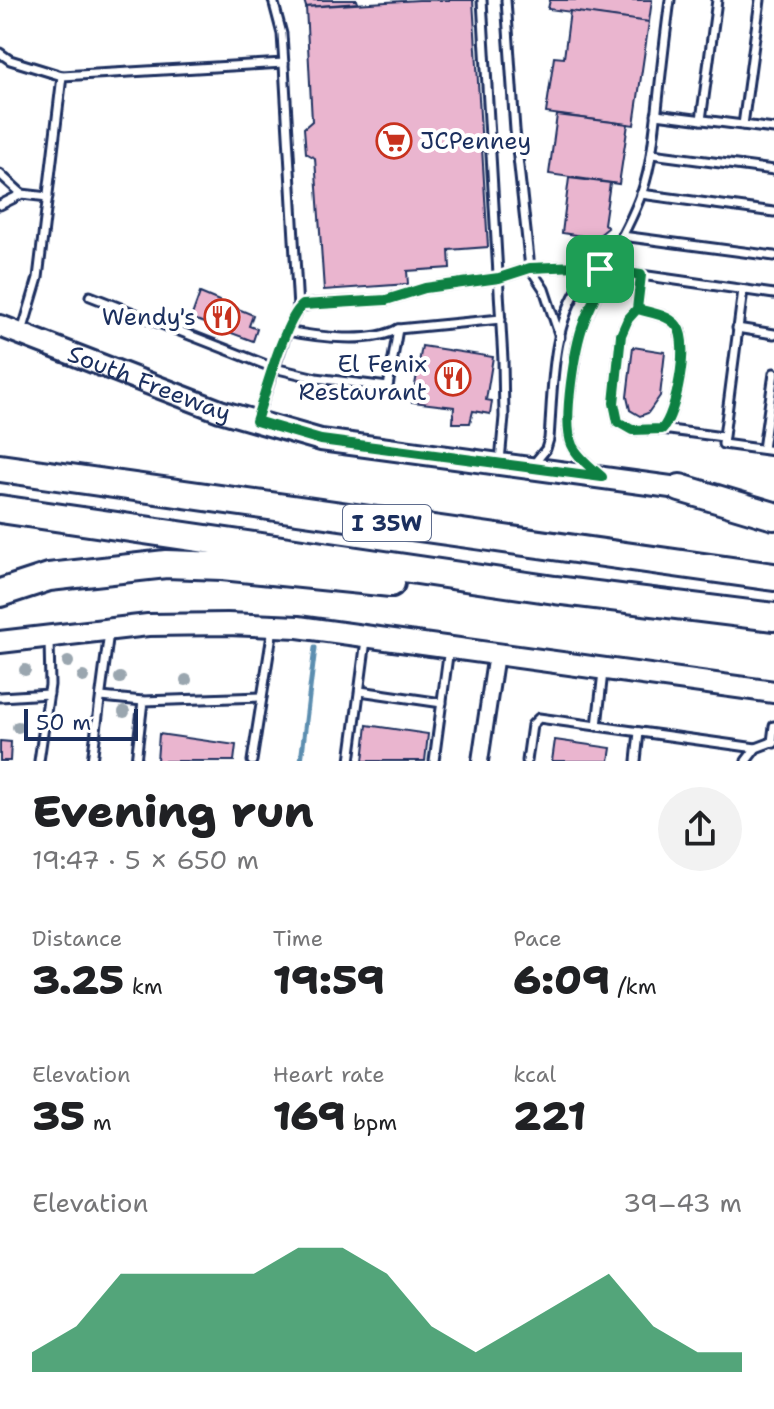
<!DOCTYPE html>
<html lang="en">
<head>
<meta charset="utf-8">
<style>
	body { margin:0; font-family:"Shantell Sans",sans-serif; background:#f2f2f2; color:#202124; height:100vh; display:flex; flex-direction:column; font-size:30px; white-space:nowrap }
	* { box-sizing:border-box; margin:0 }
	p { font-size:26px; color:#757577 }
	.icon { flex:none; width:44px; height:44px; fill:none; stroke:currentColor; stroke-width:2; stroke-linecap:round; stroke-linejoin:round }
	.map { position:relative; height:761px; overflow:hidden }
	.panel { display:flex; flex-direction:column; background:#fff; flex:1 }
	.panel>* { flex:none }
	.scale { position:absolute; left:24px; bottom:20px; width:114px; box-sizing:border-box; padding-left:8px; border:4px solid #1b2f5e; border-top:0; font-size:22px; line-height:28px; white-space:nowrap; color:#1b2f5e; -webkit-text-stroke:6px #fff; paint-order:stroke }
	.pin { position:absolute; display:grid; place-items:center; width:68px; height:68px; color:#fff; margin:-34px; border-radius:16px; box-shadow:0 4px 12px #0006 }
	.round { display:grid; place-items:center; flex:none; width:84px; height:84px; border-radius:42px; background:#f2f2f2 }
	.summary { display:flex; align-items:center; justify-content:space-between; height:136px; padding:0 32px }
	h1 { font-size:44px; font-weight:800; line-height:60px }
	.metrics { display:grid; grid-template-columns:repeat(3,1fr); gap:12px; height:136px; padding:8px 32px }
	.metrics div { display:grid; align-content:center }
	.metrics b { font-size:40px; font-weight:800 }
	.metrics small { font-size:22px; font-weight:400 }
	.metrics p { font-size:22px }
	.chart { height:224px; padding:16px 32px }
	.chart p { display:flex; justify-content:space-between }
	.chart svg { width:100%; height:144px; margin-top:8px; fill:#0b8043; opacity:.7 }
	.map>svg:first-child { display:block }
</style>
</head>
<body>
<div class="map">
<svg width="774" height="761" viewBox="0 0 774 761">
	<rect width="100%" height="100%" fill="#fff"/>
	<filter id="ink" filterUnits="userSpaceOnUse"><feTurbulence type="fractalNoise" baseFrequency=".0125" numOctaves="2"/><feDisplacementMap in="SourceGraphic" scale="16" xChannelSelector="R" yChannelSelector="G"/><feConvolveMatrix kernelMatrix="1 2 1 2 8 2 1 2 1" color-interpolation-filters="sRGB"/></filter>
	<g filter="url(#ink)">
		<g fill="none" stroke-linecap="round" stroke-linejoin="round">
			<path stroke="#5b8eb0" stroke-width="5" d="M301,761L315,648"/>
		</g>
		<g fill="#eab5cf" stroke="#1b2f5e" stroke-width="2">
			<path d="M304,0H357L358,3L306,7Z"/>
			<path d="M419,0H473L488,247L449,250L450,268L407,271L408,284L324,290L315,158L306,153L304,128L312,121L306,7Z"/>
			<path d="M550,0H652L649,22L548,9Z"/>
			<path d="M570,11L649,22L634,125L546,113L554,57L564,58Z"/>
			<path d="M557,115L628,124L619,184L549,174Z"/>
			<path d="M569,178L610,183L604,224L608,228L592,241L589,237L562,233Z"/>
			<path d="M200,293L253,315L249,326L257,329L253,341L191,318Z"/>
			<path d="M422,346L493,357L486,400L492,401L490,414L473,411L470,423H453L454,407L412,402Z"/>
			<path d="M633,347L665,352L660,396L648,413L640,416L630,410L627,397Z"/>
			<path d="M367,725L428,734L425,761H363Z"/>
			<path d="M159,734L236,745L234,761H157Z"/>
			<path d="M555,740L611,748L609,761H552Z"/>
			<path d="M0,741L11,742L10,761H0Z"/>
		</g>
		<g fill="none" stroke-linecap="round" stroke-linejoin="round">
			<defs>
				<g id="lane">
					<path d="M482,0L503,360L504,417L500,461"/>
					<path d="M506,0L515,130L530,268L578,266L774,294"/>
					<path d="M0,53L10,60L62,76L38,278L22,332"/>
					<path d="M62,76L284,63"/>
					<path d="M656,114L774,129"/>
					<path d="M701,120L717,0"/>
					<path d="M743,125L760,0"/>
					<path d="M652,154L774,170"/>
					<path d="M0,174L22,194"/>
					<path d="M641,194L774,212"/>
					<path d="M0,205L22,194L48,197"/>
					<path d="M622,236L774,256"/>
					<path d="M743,290L723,444L774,451"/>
					<path d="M90,296L274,368L316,378L388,387L398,329"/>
					<path d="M298,309L311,304L386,300L425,288L499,278L530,268L544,289L560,337"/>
					<path d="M637,309C649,312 669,315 677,326C690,343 676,415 662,429L632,430L618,422L614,403L621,335L628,319L637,309L641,275"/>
					<path d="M737,328L774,334"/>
					<path d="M287,331C317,337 371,344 398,329L501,319"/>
					<path d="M256,420L287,331L298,309L284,65L282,34L273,0"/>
					<path d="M662,429L723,437"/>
					<path d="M763,449L774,373"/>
					<path d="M532,466L546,449L549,439C553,388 551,328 581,284C586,275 592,275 600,270C612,260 633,215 639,200C651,171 653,141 657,110C661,73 665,37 670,0"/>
					<path d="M596,472C588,464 576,455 572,444C562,419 575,347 584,322C592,303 602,289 600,269"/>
					<path d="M360,691L442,703"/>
					<path d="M0,697L49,694"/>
					<path d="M101,697L143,701"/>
					<path d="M597,726L603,672"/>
					<path d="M772,742L774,726"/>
					<path d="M39,761L50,685L49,640"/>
					<path d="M92,761L109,632"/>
					<path d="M136,761L143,701L262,697"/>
					<path d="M252,761L273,628"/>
					<path d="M350,761L366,640"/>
					<path d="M434,761L449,648"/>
					<path d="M527,761L532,725L539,718L756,748"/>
					<path d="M636,761L639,732"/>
					<path d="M746,761L756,748L772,742L774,743"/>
				</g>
				<path id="street" d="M480,761L496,654"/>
				<g id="secondary">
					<path id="s1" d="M0,326L220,411L321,440L693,490"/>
					<path d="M0,642L148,625L227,624L298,627L774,692"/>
				</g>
				<g id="highway">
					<path d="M0,468L774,577"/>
					<path d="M680,488L774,516"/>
					<path d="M0,509L555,590L774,617"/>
					<path d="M0,593L49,577L166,564L222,566L391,583"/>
				</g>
			</defs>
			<use href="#lane" stroke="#1b2f5e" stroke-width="13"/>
			<use href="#street" stroke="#1b2f5e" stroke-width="20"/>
			<use href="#secondary" stroke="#1b2f5e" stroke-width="26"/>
			<use href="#highway" stroke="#1b2f5e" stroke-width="32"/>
			<use href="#lane" stroke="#fff" stroke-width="7"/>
			<use href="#street" stroke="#fff" stroke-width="14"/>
			<use href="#secondary" stroke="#fff" stroke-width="20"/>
			<use href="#highway" stroke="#fff" stroke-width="26"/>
		</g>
		<g fill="#9aa6af">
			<circle cx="68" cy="662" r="6"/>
			<circle cx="25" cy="670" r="6"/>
			<circle cx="83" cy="677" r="6"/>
			<circle cx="120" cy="678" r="6"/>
			<circle cx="186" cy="680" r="6"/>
			<circle cx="124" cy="712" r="6"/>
			<circle cx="18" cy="727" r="6"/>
		</g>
	</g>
	<g fill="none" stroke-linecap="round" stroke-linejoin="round" filter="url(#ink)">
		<defs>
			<path id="route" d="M600,269L578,266L530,268L499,278L425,288L386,300L303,305C285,318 264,397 256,421L321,440L602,477C592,468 578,458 572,445C562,422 575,346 584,322C591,303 602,289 600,269L641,275L637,309C649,312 669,315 677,326C690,343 676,415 662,429L632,430L618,422L614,403L621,335L628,319L637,309L641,275L600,269"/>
		</defs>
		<use href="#route" stroke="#fff" stroke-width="16"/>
		<use href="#route" stroke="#0b8043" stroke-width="10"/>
	</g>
	<defs>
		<symbol id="supermarket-ring" viewBox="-11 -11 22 22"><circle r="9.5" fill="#fff" stroke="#c8321e" stroke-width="1.5"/><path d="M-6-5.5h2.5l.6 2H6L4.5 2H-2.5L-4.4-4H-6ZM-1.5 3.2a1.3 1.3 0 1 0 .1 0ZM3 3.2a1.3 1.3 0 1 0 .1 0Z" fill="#c8321e"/></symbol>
		<symbol id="restaurant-ring" viewBox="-11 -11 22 22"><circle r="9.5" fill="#fff" stroke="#c8321e" stroke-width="1.5"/><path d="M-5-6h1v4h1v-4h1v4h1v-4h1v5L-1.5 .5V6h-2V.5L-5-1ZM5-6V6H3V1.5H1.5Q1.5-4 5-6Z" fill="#c8321e"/></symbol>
	</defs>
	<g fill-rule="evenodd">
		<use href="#supermarket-ring" x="374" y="121" width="40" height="40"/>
		<use href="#restaurant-ring" x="202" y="297" width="40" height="40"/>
		<use href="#restaurant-ring" x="433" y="358" width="40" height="40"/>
	</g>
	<g text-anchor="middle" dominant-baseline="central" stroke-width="8" stroke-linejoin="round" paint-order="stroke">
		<rect fill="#fff" stroke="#5f6d8e" stroke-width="2" x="343" y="505" width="88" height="36" rx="6"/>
		<g font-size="22" font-weight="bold" fill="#1b2f5e">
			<text x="387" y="523">I 35W</text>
		</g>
		<g font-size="24" fill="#1b2f5e" stroke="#fff" text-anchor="end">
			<text x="420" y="141" text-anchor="start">JCPenney</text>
			<text x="196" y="317">Wendy's</text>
			<text x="427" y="364">El Fenix<tspan x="427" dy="28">Restaurant</tspan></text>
		</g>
		<g font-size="24" fill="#1b2f5e" stroke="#fff">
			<text stroke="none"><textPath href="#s1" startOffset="160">South Freeway</textPath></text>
		</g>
	</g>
</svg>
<div class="scale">50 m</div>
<div class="pin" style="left:600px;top:269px;background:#1e9e55"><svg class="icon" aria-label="arrive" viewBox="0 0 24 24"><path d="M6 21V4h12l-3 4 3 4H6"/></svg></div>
</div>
<section class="panel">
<div class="summary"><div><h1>Evening run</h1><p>19:47 · 5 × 650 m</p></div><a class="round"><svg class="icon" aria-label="share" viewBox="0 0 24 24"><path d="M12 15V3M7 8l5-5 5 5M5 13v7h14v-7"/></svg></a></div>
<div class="metrics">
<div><p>Distance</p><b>3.25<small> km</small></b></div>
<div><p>Time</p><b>19:59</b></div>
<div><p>Pace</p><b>6:09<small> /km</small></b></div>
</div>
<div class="metrics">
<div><p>Elevation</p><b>35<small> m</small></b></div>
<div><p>Heart rate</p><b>169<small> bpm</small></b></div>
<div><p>kcal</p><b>221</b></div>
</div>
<div class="chart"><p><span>Elevation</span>39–43 m</p>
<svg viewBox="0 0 160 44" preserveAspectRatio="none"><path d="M0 44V38L10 30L20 14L30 14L40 14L50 14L60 6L70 6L80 14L90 30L100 38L110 30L120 22L130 14L140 30L150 38L160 38V44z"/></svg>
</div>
</section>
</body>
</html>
